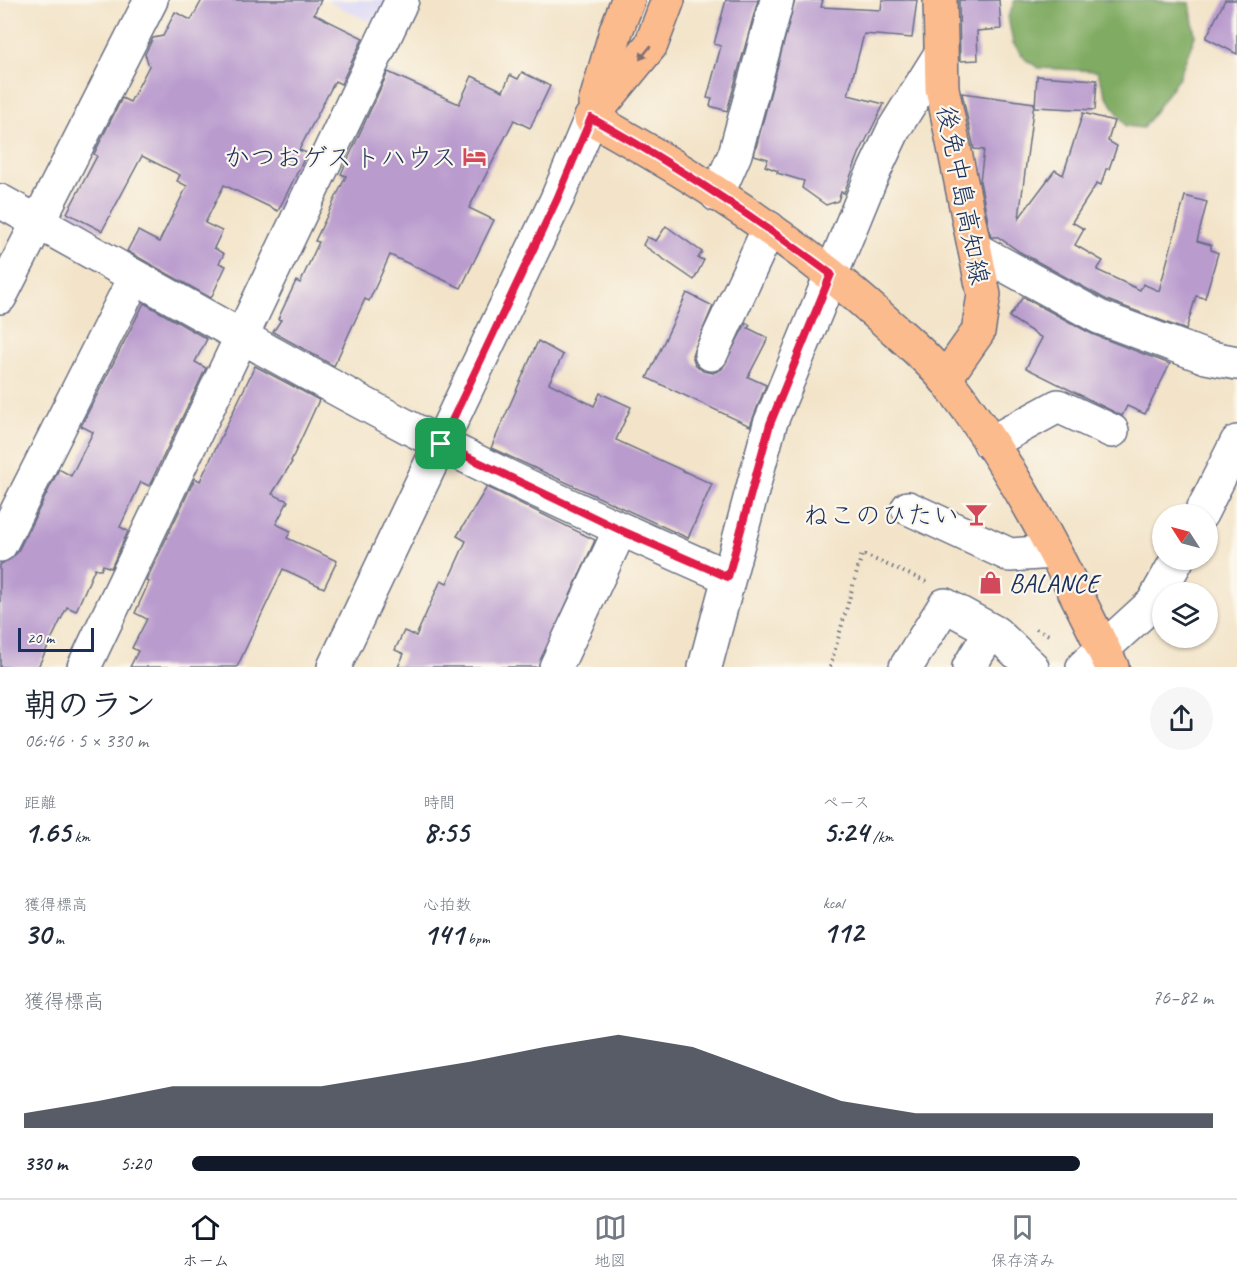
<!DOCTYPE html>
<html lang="ja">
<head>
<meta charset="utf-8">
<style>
	body { margin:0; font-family:Caveat,"Klee One",sans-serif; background:#f6f6f7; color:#1f2937; height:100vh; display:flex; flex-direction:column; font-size:22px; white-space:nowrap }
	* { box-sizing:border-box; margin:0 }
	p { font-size:20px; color:#747a83 }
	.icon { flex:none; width:33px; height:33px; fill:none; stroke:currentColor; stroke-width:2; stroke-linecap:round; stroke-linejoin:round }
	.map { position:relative; height:667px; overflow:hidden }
	.drawer { display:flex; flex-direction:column; background:#fff; flex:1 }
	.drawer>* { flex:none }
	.needle { width:39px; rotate:306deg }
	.buttons { position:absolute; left:1152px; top:504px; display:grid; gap:12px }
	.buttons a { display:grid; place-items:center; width:66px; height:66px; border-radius:50%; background:#fff; box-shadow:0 2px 4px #0004; font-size:30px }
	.scale { position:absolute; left:18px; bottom:15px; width:76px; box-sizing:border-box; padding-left:6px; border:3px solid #1b2f5e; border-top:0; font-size:16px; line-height:21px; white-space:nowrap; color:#1b2f5e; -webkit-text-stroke:4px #fbf7ec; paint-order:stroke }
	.pin { position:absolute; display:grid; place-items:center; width:51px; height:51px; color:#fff; margin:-26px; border-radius:12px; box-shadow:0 3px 9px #0006 }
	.round { display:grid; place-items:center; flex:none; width:63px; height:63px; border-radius:32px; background:#f6f6f7 }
	.head { display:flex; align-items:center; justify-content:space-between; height:102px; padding:0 24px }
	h1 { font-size:33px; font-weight:700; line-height:45px }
	.metrics { display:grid; grid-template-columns:repeat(3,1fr); gap:9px; height:102px; padding:6px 24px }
	.metrics div { display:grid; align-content:center }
	.metrics b { font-size:30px; font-weight:700 }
	.metrics small { font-size:16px; font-weight:400 }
	.metrics p { font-size:16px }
	.chart { height:168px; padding:12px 24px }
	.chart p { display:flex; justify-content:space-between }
	.chart svg { width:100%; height:108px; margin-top:6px; fill:#111827; opacity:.7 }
	ul { padding:0 24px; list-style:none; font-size:20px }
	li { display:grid; grid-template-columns:96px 72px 1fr; align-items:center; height:45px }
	li i { height:15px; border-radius:8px; background:#111827 }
	.tabs { display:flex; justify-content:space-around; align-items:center; height:84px; border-top:2px solid #e0e1e3; background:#fff; font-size:16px; color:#747a83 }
	.tabs a { display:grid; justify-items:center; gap:3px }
	.tabs .current { color:#111827 }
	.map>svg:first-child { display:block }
</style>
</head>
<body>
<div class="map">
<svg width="1237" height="667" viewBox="0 0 1237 667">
	<rect width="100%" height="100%" fill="#fbf7ec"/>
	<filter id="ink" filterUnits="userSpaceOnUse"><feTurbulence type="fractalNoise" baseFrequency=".0167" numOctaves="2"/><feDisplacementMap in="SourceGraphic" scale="12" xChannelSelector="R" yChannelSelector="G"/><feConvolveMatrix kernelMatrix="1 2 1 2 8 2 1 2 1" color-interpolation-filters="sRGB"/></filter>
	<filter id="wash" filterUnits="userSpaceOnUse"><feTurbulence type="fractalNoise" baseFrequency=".008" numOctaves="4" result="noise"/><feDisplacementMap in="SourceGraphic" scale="24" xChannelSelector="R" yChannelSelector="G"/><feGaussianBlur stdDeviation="1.35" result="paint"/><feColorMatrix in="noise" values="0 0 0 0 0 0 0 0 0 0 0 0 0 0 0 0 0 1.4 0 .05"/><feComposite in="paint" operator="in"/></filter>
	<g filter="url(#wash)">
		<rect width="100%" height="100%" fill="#f3e4c9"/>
		<path fill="#dad6f7" d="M326,0H388L380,18L367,21Z"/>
		<path fill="#80ab62" stroke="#4e6d60" stroke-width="1.5" d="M1015,0H1142L1190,3L1195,36L1179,77L1143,128L1126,126L1106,95L1097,71L1039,68L1026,60L1013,43L1008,17Z"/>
		<g id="blocks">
			<g fill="#b99bce">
				<path d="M202,0H321L314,14L363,38L341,84L335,81L299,150L307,153L278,211L224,185L205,223L222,231L214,248L224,254L219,263L226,266L211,298L127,251L138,231L159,242L187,186L177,181L180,175L142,156L102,231L67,213L97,156L94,154L122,98L130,102L149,66L145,54L153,38L163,36L175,12L191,20Z"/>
				<path d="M726,0H758L727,111L710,106L712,99L707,98L721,46L714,44Z"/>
				<path d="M795,0H823L821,7L881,10L882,0H917L912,38L864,34L848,95L884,104L859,154L844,193L841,192L838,201L826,205L802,188L804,181L777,173L778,171L765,166L768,159L754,155Z"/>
				<path d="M959,0H999L1001,29L977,31L978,60L960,61Z"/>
				<path d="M1225,0H1237V54L1206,38Z"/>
				<path d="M388,72L459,104L472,76L503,91L510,75L518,79L522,72L550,86L530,128L514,120L469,208L494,220L461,288L390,255L369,301L365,299L334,366L273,332L281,320L278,319L296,281L300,283L319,242L315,241L346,176L341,174Z"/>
				<path d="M1037,76L1097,80L1095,110L1035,107Z"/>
				<path d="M962,93L1034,103L1019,218L1055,170L1063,175L1083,113L1114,121L1108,141L1117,146L1109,169H1106L1101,185L1097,183L1072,222L1084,229L1075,245L1103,261L1097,270L1140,290L1143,284L1159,291L1185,196L1207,202L1197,241L1211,245V250L1218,253L1205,298L1196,296L1186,330L1107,300L1020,252L998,237H991L980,181L984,150L974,149Z"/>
				<path d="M666,226L702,252L698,258L704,260L694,280L643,245L647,237L656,241Z"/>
				<path d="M687,293L713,306L692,355L695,364L703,371L713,373L722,369L746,323L750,325L748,328L768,338L748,377L766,385L750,426L647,378Z"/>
				<path d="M1023,297L1092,334L1170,364L1145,414L1127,406L1122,416L1026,368L1042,338L1009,317Z"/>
				<path d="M144,303L207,339L195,362L206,368L149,486L141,482L120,527L128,531L111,568L103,565L101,570L95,568L76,611L67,607L38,667H0V565L17,553L59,469L71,476L93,432L81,426Z"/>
				<path d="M538,341L563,355L549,383L594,406L600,393L631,407L616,440L712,484L688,538L491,448Z"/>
				<path d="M255,366L319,400L291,461L292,462L272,494L288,501L276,524L291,531L287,538L337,561L324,588L283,569L237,667H130L138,651L132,648L147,619L135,613L149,582L146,581L195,478L200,481Z"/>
				<path d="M487,487L595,540L538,667H398L404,654L395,650L404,631L416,636L441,580L447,583L466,541L457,536Z"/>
			</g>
		</g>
	</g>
	<g filter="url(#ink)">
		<use href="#blocks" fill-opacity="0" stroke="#676e83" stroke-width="1.5"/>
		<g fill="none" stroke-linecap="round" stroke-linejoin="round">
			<defs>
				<g id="minor">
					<path d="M717,195L735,154L777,0"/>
					<path d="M0,201C136,276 270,355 408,427C512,481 620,529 728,577"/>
					<path d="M975,249L1099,317L1206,357L1237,363"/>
					<path d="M0,297L151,0"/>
					<path d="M711,354L769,228"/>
					<path d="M990,443L1058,406L1112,431"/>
					<path d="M908,508L1010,555L1053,552"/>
					<path d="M1201,514L1237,442"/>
					<path d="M0,545L135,277"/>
					<path d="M84,667L402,0"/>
					<path d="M334,667L557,199L591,118"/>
					<path d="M556,667L620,530"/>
					<path d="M705,667L770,424L870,180L894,129L940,55"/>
					<path d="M906,667L945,605L996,633L1032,667"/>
					<path d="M969,667L991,631"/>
					<path d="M1083,667L1153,603L1177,560"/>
				</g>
				<g id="major">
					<path d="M940,0L942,88L984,295L978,332L945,379"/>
					<path d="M595,104L616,31L628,0"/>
					<path d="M591,118C695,176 797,241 885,321C906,340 929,359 947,381C1015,468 1064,568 1112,667"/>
					<path d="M591,118L651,45L668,0"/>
				</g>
			</defs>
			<use href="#minor" stroke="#676e83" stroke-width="36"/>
			<use href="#major" stroke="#676e83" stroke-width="36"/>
			<g stroke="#676e83" stroke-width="4" stroke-dasharray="1.5 4.5" stroke-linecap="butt">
				<path d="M1036,629L1051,636"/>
				<path d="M830,667L862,554L927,582"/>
			</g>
			<use href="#minor" stroke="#fff" stroke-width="33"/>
			<use href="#major" stroke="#fbbb8d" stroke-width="33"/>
		</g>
		<defs><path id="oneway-solid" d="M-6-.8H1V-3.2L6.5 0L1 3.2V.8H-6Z" transform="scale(1.5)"/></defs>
		<use fill="#806e73" href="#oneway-solid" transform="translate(645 53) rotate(129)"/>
	</g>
	<g fill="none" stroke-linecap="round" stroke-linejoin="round" filter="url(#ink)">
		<defs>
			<path id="route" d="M591,118C675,164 754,217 831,274L770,424L728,577L620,530L441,444L557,199Z"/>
		</defs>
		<use href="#route" stroke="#fff" stroke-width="12"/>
		<use href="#route" stroke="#e11d48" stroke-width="8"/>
	</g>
	<defs>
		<symbol id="hotel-bare" viewBox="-9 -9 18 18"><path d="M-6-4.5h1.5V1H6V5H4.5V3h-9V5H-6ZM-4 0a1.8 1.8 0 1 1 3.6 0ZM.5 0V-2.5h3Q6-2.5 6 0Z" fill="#d1495b" stroke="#fbf7ec" stroke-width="2.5" paint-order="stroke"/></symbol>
		<symbol id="bar-bare" viewBox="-9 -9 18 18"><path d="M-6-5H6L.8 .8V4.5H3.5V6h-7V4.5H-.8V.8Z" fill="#d1495b" stroke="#fbf7ec" stroke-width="2.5" paint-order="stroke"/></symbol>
		<symbol id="shop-bare" viewBox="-9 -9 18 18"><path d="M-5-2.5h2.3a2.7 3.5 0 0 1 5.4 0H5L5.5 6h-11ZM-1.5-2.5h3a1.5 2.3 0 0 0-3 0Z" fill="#d1495b" stroke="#fbf7ec" stroke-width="2.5" paint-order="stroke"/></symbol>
	</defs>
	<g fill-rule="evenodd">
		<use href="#hotel-bare" x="458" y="140" width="33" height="33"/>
		<use href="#bar-bare" x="960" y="498" width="33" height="33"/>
		<use href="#shop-bare" x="974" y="566" width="33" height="33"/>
	</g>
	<g text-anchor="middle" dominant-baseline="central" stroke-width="4.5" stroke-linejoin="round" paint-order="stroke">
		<g font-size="26" fill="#1b2f5e" stroke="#fbf7ec" text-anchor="end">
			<text x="457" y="157">かつおゲストハウス</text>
			<text x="959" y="515">ねこのひたい</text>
			<text x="1009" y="583" text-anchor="start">BALANCE</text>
		</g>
		<g font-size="26" fill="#1b2f5e" stroke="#fbf7ec">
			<text transform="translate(963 195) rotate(79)">後免中島高知線</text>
		</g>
	</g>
</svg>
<div class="buttons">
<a><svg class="needle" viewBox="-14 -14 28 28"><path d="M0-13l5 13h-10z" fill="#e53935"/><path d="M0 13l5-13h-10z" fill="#747a83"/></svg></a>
<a><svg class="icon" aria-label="layers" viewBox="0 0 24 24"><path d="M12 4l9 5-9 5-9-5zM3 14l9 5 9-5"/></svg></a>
</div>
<div class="scale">20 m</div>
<div class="pin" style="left:441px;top:444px;background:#1e9e55"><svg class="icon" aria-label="arrive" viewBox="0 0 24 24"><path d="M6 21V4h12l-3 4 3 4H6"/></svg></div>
</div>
<section class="drawer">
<div class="head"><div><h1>朝のラン</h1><p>06:46 · 5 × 330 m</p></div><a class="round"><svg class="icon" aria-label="share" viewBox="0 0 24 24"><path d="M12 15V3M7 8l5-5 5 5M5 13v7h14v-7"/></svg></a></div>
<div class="metrics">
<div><p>距離</p><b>1.65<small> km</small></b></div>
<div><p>時間</p><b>8:55</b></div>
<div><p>ペース</p><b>5:24<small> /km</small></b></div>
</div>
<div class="metrics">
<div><p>獲得標高</p><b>30<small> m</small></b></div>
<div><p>心拍数</p><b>141<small> bpm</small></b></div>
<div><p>kcal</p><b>112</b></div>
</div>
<div class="chart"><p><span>獲得標高</span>76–82 m</p>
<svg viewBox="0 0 160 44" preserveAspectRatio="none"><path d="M0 44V38L10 33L20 27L30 27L40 27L50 22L60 17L70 11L80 6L90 11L100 22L110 33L120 38L130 38L140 38L150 38L160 38V44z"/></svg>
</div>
<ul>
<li><b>330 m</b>5:20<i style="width:87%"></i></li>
</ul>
</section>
<nav class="tabs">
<a class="current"><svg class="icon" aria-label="home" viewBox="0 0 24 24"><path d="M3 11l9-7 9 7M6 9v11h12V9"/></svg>ホーム</a>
<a><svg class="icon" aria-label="map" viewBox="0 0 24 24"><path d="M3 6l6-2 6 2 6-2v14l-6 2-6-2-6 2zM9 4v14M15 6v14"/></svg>地図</a>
<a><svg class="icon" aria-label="saved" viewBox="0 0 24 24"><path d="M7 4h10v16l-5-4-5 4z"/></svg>保存済み</a>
</nav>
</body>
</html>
